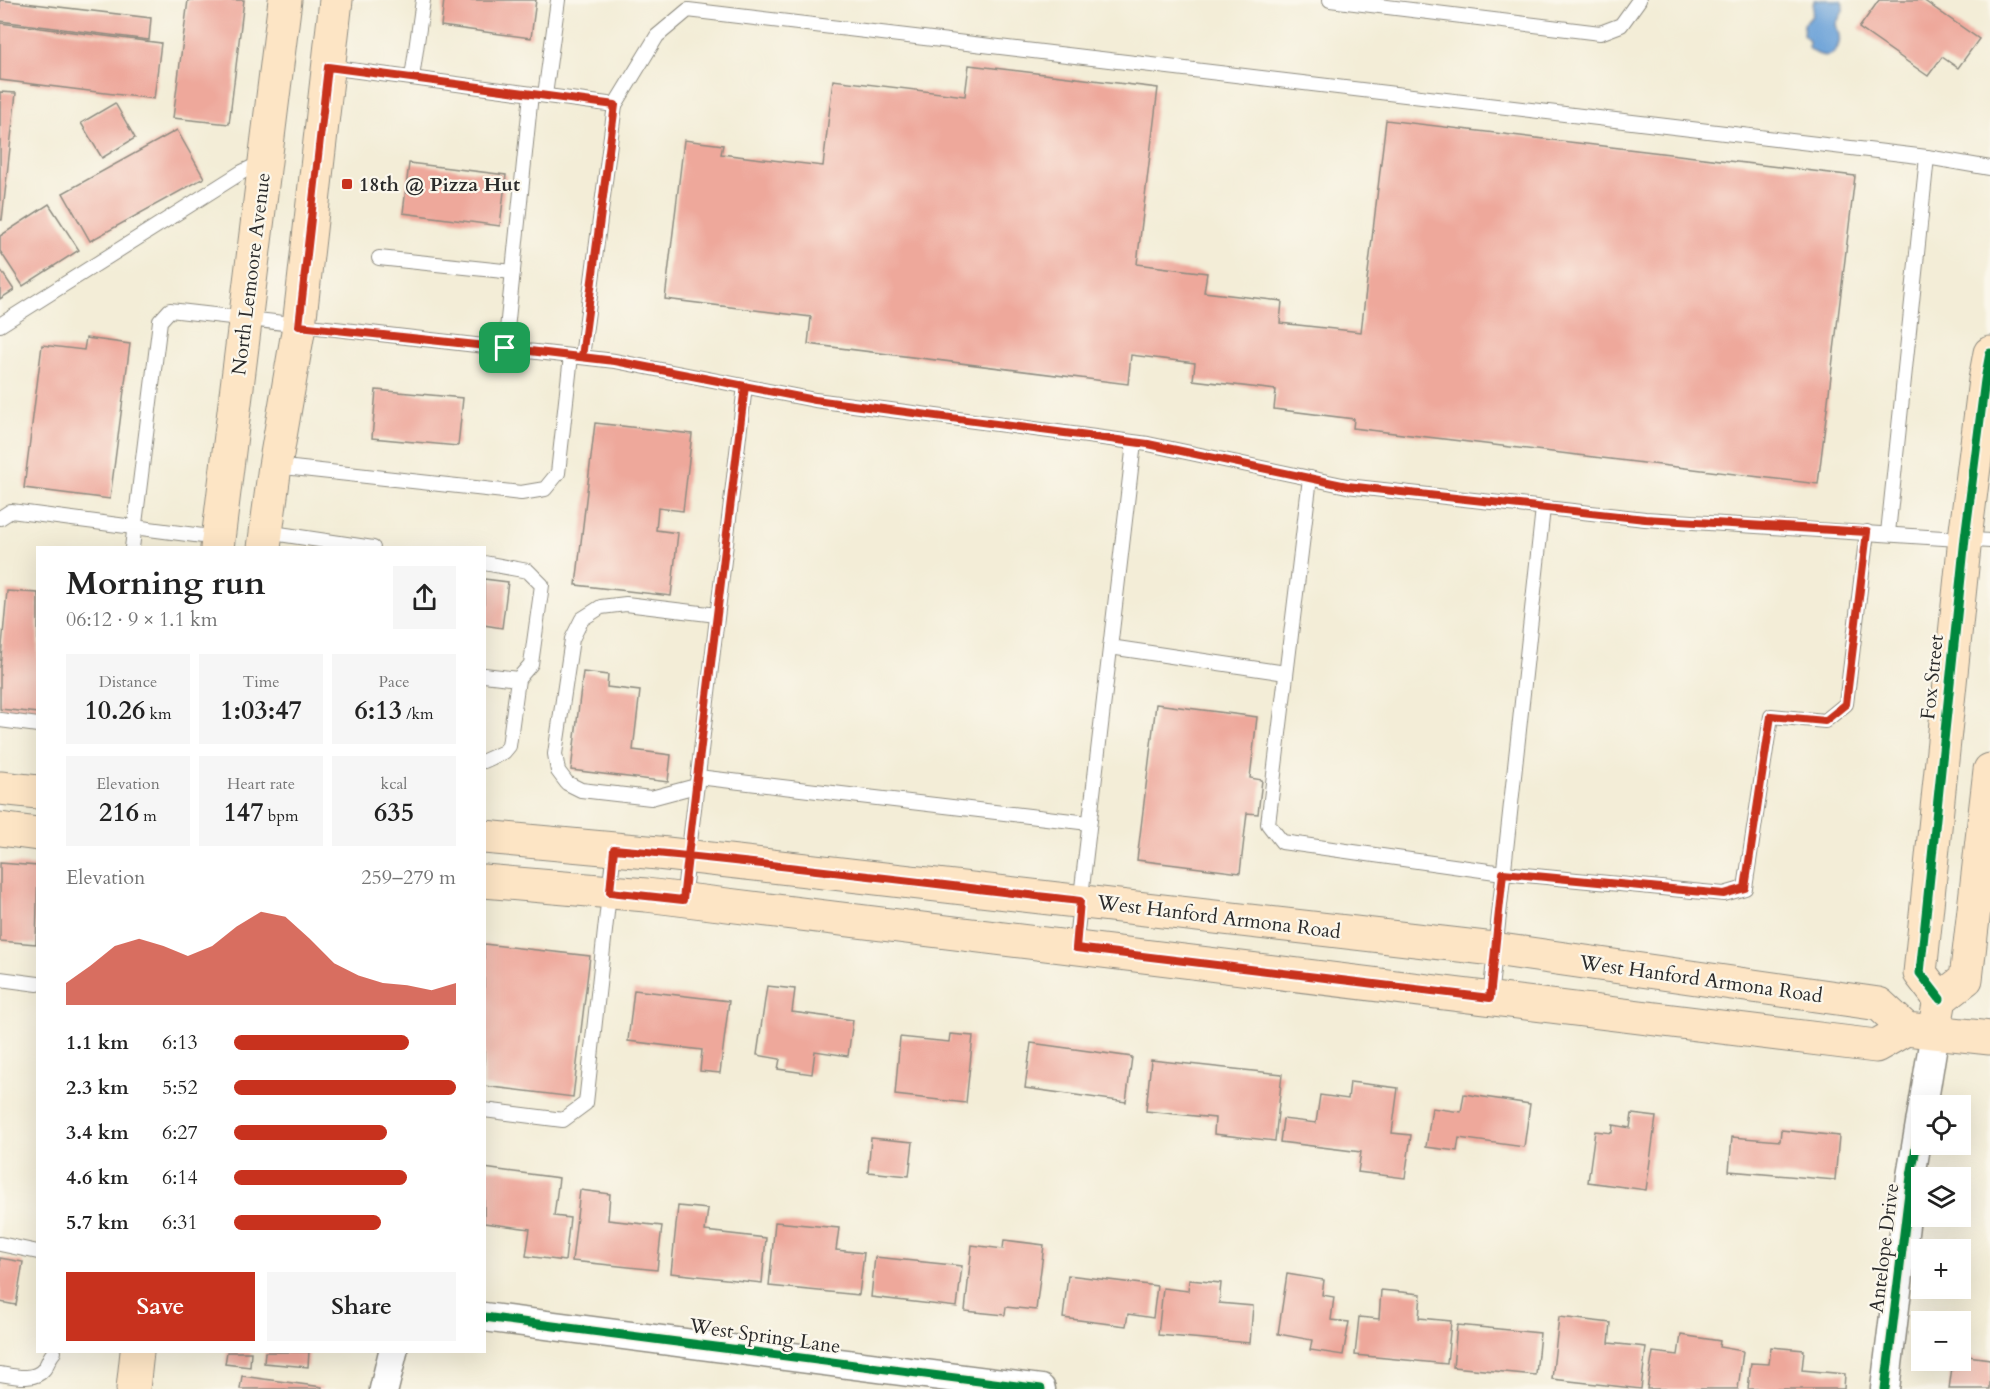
<!DOCTYPE html>
<html lang="en">
<head>
<meta charset="utf-8">
<style>
	body { margin:0; font-family:Cardo,serif; background:#f6f6f6; color:#222; height:100vh; display:flex; flex-direction:column; font-size:22px; white-space:nowrap }
	* { box-sizing:border-box; margin:0 }
	p { font-size:20px; color:#767676 }
	.icon { flex:none; width:33px; height:33px; fill:none; stroke:currentColor; stroke-width:2; stroke-linecap:round; stroke-linejoin:round }
	.map { position:relative; flex:1; overflow:hidden }
	.drawer { position:absolute; left:36px; top:546px; width:450px; height:807px; display:flex; flex-direction:column; background:#fff; border-radius:0px; box-shadow:0 6px 24px #0002 }
	.drawer>* { flex:none }
	.buttons { position:absolute; left:1911px; top:1095px; display:grid; gap:12px }
	.buttons a { display:grid; place-items:center; width:60px; height:60px; border-radius:0px; background:#fff; box-shadow:0 6px 24px #0002; font-size:30px }
	.pin { position:absolute; display:grid; place-items:center; width:51px; height:51px; color:#fff; margin:-26px; border-radius:12px; box-shadow:0 3px 9px #0006 }
	.round { display:grid; place-items:center; flex:none; width:63px; height:63px; border-radius:0px; background:#f6f6f6 }
	.head { display:flex; align-items:center; justify-content:space-between; height:102px; padding:0 30px }
	h1 { font-size:33px; font-weight:700; line-height:45px }
	.figures { display:grid; grid-template-columns:repeat(3,1fr); gap:9px; height:102px; padding:6px 30px }
	.figures div { display:grid; align-content:center; border-radius:0px; background:#f6f6f6; text-align:center }
	.figures b { font-size:26px; font-weight:700 }
	.figures small { font-size:16px; font-weight:400 }
	.figures p { font-size:16px }
	.chart { height:168px; padding:12px 30px }
	.chart p { display:flex; justify-content:space-between }
	.chart svg { width:100%; height:108px; margin-top:6px; fill:#c8321e; opacity:.7 }
	.primary-button { display:flex; gap:12px; margin-top:auto; padding:12px 30px }
	.primary-button a { flex:1; height:69px; border-radius:0px; background:#c8321e; color:#fff; font-size:24px; font-weight:700; line-height:69px; text-align:center }
	.primary-button a+a { background:#f6f6f6; color:#222 }
	ul { padding:0 30px; list-style:none; font-size:20px }
	li { display:grid; grid-template-columns:96px 72px 1fr; align-items:center; height:45px }
	li i { height:15px; border-radius:8px; background:#c8321e }
	.map>svg:first-child { display:block }
</style>
</head>
<body>
<div class="map">
<svg width="1990" height="1389" viewBox="0 0 1990 1389">
	<rect width="100%" height="100%" fill="#fbf7ec"/>
	<filter id="ink" filterUnits="userSpaceOnUse"><feTurbulence type="fractalNoise" baseFrequency=".0167" numOctaves="2"/><feDisplacementMap in="SourceGraphic" scale="12" xChannelSelector="R" yChannelSelector="G"/><feConvolveMatrix kernelMatrix="1 2 1 2 8 2 1 2 1" color-interpolation-filters="sRGB"/></filter>
	<filter id="wash" filterUnits="userSpaceOnUse"><feTurbulence type="fractalNoise" baseFrequency=".008" numOctaves="4" result="noise"/><feDisplacementMap in="SourceGraphic" scale="24" xChannelSelector="R" yChannelSelector="G"/><feGaussianBlur stdDeviation="1.35" result="paint"/><feColorMatrix in="noise" values="0 0 0 0 0 0 0 0 0 0 0 0 0 0 0 0 0 1.4 0 .05"/><feComposite in="paint" operator="in"/></filter>
	<g filter="url(#wash)">
		<rect width="100%" height="100%" fill="#f3edd7"/>
		<path fill="#6ba1d8" stroke="#4b6682" stroke-width="1.5" d="M1814,0H1841C1847,10 1840,15 1836,24C1837,30 1841,37 1839,43C1835,60 1819,58 1809,48V41L1803,35L1804,24C1816,14 1811,14 1814,0Z"/>
		<g id="blocks">
			<g fill="#eea89b">
				<path d="M0,0L151,18L149,40L0,21Z"/>
				<path d="M188,0H244L229,124L173,118Z"/>
				<path d="M444,0H536L531,38L441,26Z"/>
				<path d="M1879,0H1923L1979,39L1958,68L1942,57L1928,76L1859,28Z"/>
				<path d="M0,23L161,43L154,99L0,80Z"/>
				<path d="M969,65L1158,88L1137,264L1207,273L1204,292L1282,301L1280,323L1361,332L1386,120L1855,176L1818,484L1353,428L1354,419L1274,409L1276,390L1193,380L1195,363L1131,355L1128,384L808,344L811,317L665,299L684,140L723,145L721,154L823,166L833,80L965,96Z"/>
				<path d="M0,92L16,93L2,220H0Z"/>
				<path d="M115,103L135,138L102,158L81,123Z"/>
				<path d="M177,130L204,178L90,241L63,193Z"/>
				<path d="M409,163L506,175L500,226L403,213Z"/>
				<path d="M49,204L79,250L23,286L0,251V236Z"/>
				<path d="M0,269L14,290L0,299Z"/>
				<path d="M86,338L130,344L110,499L24,488L42,345L84,350Z"/>
				<path d="M376,390L463,398L458,446L372,438Z"/>
				<path d="M595,423L692,434L683,511L658,508L656,530L678,533L671,596L576,585Z"/>
				<path d="M484,579L508,582L502,628L484,625Z"/>
				<path d="M7,591L38,593V713L0,709V668Z"/>
				<path d="M583,672L608,675L607,687L640,691L633,750L671,755L668,782L571,770Z"/>
				<path d="M1156,704L1257,717L1250,778L1262,780L1258,814L1247,813L1240,873L1137,860Z"/>
				<path d="M0,863L38,866L36,944L0,941Z"/>
				<path d="M484,944L590,956L573,1097L484,1086Z"/>
				<path d="M767,986L795,989L792,1012L853,1020L848,1056L815,1051L812,1074L778,1069L780,1059L757,1055Z"/>
				<path d="M634,990L729,1001L720,1073L700,1071L702,1050L628,1041Z"/>
				<path d="M950,1034L973,1036L966,1103L895,1095L900,1037L949,1042Z"/>
				<path d="M1031,1043L1132,1057L1126,1102L1025,1088Z"/>
				<path d="M1151,1060L1282,1074L1275,1141L1214,1134L1215,1118L1146,1111Z"/>
				<path d="M1350,1082L1398,1088L1392,1133L1411,1135L1405,1178L1358,1172L1361,1152L1280,1142L1283,1119L1316,1123L1320,1095L1348,1099Z"/>
				<path d="M1464,1094L1530,1104L1524,1147L1459,1138L1457,1151L1426,1147L1432,1108L1461,1112Z"/>
				<path d="M1632,1114L1656,1117L1646,1190L1588,1182L1595,1131L1612,1133L1613,1125L1630,1128Z"/>
				<path d="M1781,1130L1839,1136L1835,1180L1729,1171L1732,1137L1780,1141Z"/>
				<path d="M871,1138L913,1142L909,1176L868,1172Z"/>
				<path d="M484,1168L559,1178L554,1216L570,1218L565,1261L526,1256L530,1229L484,1223Z"/>
				<path d="M580,1190L610,1194L608,1220L662,1226L657,1270L572,1261Z"/>
				<path d="M678,1206L708,1209L705,1231L766,1238L762,1283L671,1273Z"/>
				<path d="M775,1222L839,1228L836,1250L864,1253L859,1295L769,1286Z"/>
				<path d="M1004,1240L1044,1245L1036,1310L1006,1307L1005,1315L965,1311L972,1245L1003,1249Z"/>
				<path d="M875,1257L962,1266L957,1307L871,1297Z"/>
				<path d="M0,1258L23,1262L16,1305L0,1302Z"/>
				<path d="M1287,1274L1324,1280L1322,1295L1334,1297L1331,1320L1349,1322L1343,1355L1310,1350L1312,1340L1278,1334Z"/>
				<path d="M1068,1275L1157,1286L1153,1318L1128,1314L1126,1326L1063,1318Z"/>
				<path d="M1189,1280L1221,1283L1219,1303L1253,1306L1250,1343L1158,1335L1163,1288L1188,1291Z"/>
				<path d="M1381,1290L1421,1294L1419,1318L1451,1321L1447,1364L1355,1355L1359,1317L1379,1319Z"/>
				<path d="M1559,1317L1611,1323L1609,1343L1646,1347L1641,1389L1552,1379Z"/>
				<path d="M1457,1325L1540,1333L1536,1375L1453,1367Z"/>
				<path d="M1681,1335L1720,1341L1719,1347L1743,1351L1738,1389H1647L1653,1352L1678,1355Z"/>
				<path d="M1771,1347L1804,1350L1802,1370L1845,1374L1844,1389H1748L1751,1363L1769,1364Z"/>
				<path d="M227,1352H251L250,1367L225,1364Z"/>
				<path d="M265,1352H309L308,1367L264,1363Z"/>
				<path d="M1960,1355L1990,1359V1389H1949L1953,1360H1960Z"/>
				<path d="M242,1376L322,1387V1389H240Z"/>
			</g>
		</g>
	</g>
	<g filter="url(#ink)">
		<use href="#blocks" fill-opacity="0" stroke="#8f8c81" stroke-width="1.5"/>
		<g fill="none" stroke-linecap="round" stroke-linejoin="round">
			<defs>
				<g id="lane">
					<path d="M1330,0L1600,33L1621,25L1639,0"/>
					<path d="M328,67L615,105L657,36L688,10L1927,157L1990,168"/>
					<path d="M412,78L423,0"/>
					<path d="M545,95L558,0"/>
					<path d="M379,258L513,272"/>
					<path d="M0,325L242,172L263,162"/>
					<path d="M505,349L531,94"/>
					<path d="M582,357L615,105"/>
					<path d="M275,466L521,493L545,489L558,473L571,356"/>
					<path d="M1310,478L1268,824L1282,842L1503,873L1724,894L1745,888L1771,716L1825,721L1846,704L1867,532"/>
					<path d="M0,518L11,511L218,538"/>
					<path d="M266,532L373,548"/>
					<path d="M1888,533L1927,157"/>
					<path d="M132,548L160,321L170,310L615,361L815,400L1148,444L1347,486L1645,519L1990,541"/>
					<path d="M484,563L528,571L542,585L531,664L518,679"/>
					<path d="M1110,647L1286,673"/>
					<path d="M484,675L518,679L509,746L504,752L484,761"/>
					<path d="M0,720L38,725"/>
					<path d="M698,777L1089,823"/>
					<path d="M696,786L651,798L581,790L567,783L558,771L555,754L572,639L582,619L601,607L626,604L717,615"/>
					<path d="M683,900L745,386"/>
					<path d="M1075,948L1134,443"/>
					<path d="M0,979L38,984"/>
					<path d="M1490,998L1543,508"/>
					<path d="M484,1110L563,1120L586,1103L614,849"/>
					<path d="M0,1244L38,1252"/>
					<path d="M0,1374C13,1376 34,1382 44,1369C48,1364 49,1357 54,1352"/>
				</g>
				<g id="street">
					<path d="M1923,1106L1935,1032"/>
					<path d="M484,1317L1041,1389"/>
					<path d="M384,1389L393,1352"/>
					<path d="M1885,1389L1911,1176L1922,1112"/>
				</g>
				<g id="secondary">
					<path d="M217,548L285,0"/>
					<path d="M264,548L275,466L299,326L336,0"/>
					<path d="M0,788L38,792"/>
					<path d="M0,829L38,834"/>
					<path d="M484,837L658,853L1494,949L1879,1004L1906,1029L1990,1038"/>
					<path d="M484,881L646,895L1876,1046L1906,1029"/>
					<path d="M1940,999L1920,973L1965,538L1985,380L1990,353"/>
					<path d="M1936,1021L1940,999L1966,979L1990,770"/>
					<path d="M133,1389L137,1352"/>
				</g>
			</defs>
			<use href="#lane" stroke="#8f8c81" stroke-width="16"/>
			<use href="#street" stroke="#8f8c81" stroke-width="31"/>
			<use href="#secondary" stroke="#8f8c81" stroke-width="35"/>
			<use href="#lane" stroke="#fff" stroke-width="14"/>
			<use href="#street" stroke="#fff" stroke-width="28"/>
			<use href="#secondary" stroke="#fde5c5" stroke-width="33"/>
			<defs>
				<g id="cycleway">
					<path d="M1940,999L1920,973L1965,538L1985,380L1990,353"/>
					<path d="M484,1317L1041,1389"/>
					<path d="M1885,1389L1911,1176L1922,1112"/>
				</g>
			</defs>
			<use href="#cycleway" stroke="#fbf7ec" stroke-width="13"/>
			<use href="#cycleway" stroke="#00873e" stroke-width="9"/>
		</g>
	</g>
	<g fill="none" stroke-linecap="round" stroke-linejoin="round" filter="url(#ink)">
		<defs>
			<path id="route" d="M505,348L299,326L328,67L615,105L582,357L615,361L745,386L696,786C692,824 687,862 683,900L610,892L614,849C770,863 925,883 1080,901L1076,948L1490,998L1503,873L1724,894L1745,888L1771,716L1825,721L1846,704L1867,532L1645,519L1347,486L1148,444L815,400L615,361L571,356L505,348"/>
		</defs>
		<use href="#route" stroke="#fff" stroke-width="12"/>
		<use href="#route" stroke="#c8321e" stroke-width="8"/>
	</g>
	<rect fill="#c8321e" stroke="#fbf7ec" stroke-width="2" x="341" y="178" width="12" height="12" rx="3"/>
	<g text-anchor="middle" dominant-baseline="central" stroke-width="4.5" stroke-linejoin="round" paint-order="stroke">
		<g font-size="20" font-weight="bold" fill="#2b2b2b" stroke="#fbf7ec" text-anchor="start">
			<text x="359" y="184">18th @ Pizza Hut</text>
		</g>
		<g font-size="20" fill="#2b2b2b" stroke="#fbf7ec">
			<text transform="translate(251 274) rotate(-83)">North Lemoore Avenue</text>
			<text transform="translate(1932 677) rotate(-84)">Fox Street</text>
			<text transform="translate(1219 917) rotate(7)">West Hanford Armona Road</text>
			<text transform="translate(1701 979) rotate(8)">West Hanford Armona Road</text>
			<text transform="translate(1884 1248) rotate(-83)">Antelope Drive</text>
			<text transform="translate(765 1336) rotate(8)">West Spring Lane</text>
		</g>
	</g>
</svg>
<div class="buttons">
<a><svg class="icon" aria-label="locate" viewBox="0 0 24 24"><circle cx="12" cy="12" r="6"/><path d="M12 2v4M12 18v4M2 12h4M18 12h4"/></svg></a>
<a><svg class="icon" aria-label="layers" viewBox="0 0 24 24"><path d="M12 4l9 5-9 5-9-5zM3 14l9 5 9-5"/></svg></a>
<a>+</a>
<a>−</a>
</div>
<div class="pin" style="left:505px;top:348px;background:#1e9e55"><svg class="icon" aria-label="arrive" viewBox="0 0 24 24"><path d="M6 21V4h12l-3 4 3 4H6"/></svg></div>
<section class="drawer">
<div class="head"><div><h1>Morning run</h1><p>06:12 · 9 × 1.1 km</p></div><a class="round"><svg class="icon" aria-label="share" viewBox="0 0 24 24"><path d="M12 15V3M7 8l5-5 5 5M5 13v7h14v-7"/></svg></a></div>
<div class="figures">
<div><p>Distance</p><b>10.26<small> km</small></b></div>
<div><p>Time</p><b>1:03:47</b></div>
<div><p>Pace</p><b>6:13<small> /km</small></b></div>
</div>
<div class="figures">
<div><p>Elevation</p><b>216<small> m</small></b></div>
<div><p>Heart rate</p><b>147<small> bpm</small></b></div>
<div><p>kcal</p><b>635</b></div>
</div>
<div class="chart"><p><span>Elevation</span>259–279 m</p>
<svg viewBox="0 0 160 44" preserveAspectRatio="none"><path d="M0 44V35L10 28L20 20L30 17L40 20L50 24L60 20L70 12L80 6L90 8L100 17L110 27L120 32L130 35L140 36L150 38L160 35V44z"/></svg>
</div>
<ul>
<li><b>1.1 km</b>6:13<i style="width:79%"></i></li>
<li><b>2.3 km</b>5:52<i style="width:100%"></i></li>
<li><b>3.4 km</b>6:27<i style="width:69%"></i></li>
<li><b>4.6 km</b>6:14<i style="width:78%"></i></li>
<li><b>5.7 km</b>6:31<i style="width:66%"></i></li>
</ul>
<div class="primary-button"><a>Save</a><a>Share</a></div>
</section>
</div>
</body>
</html>
